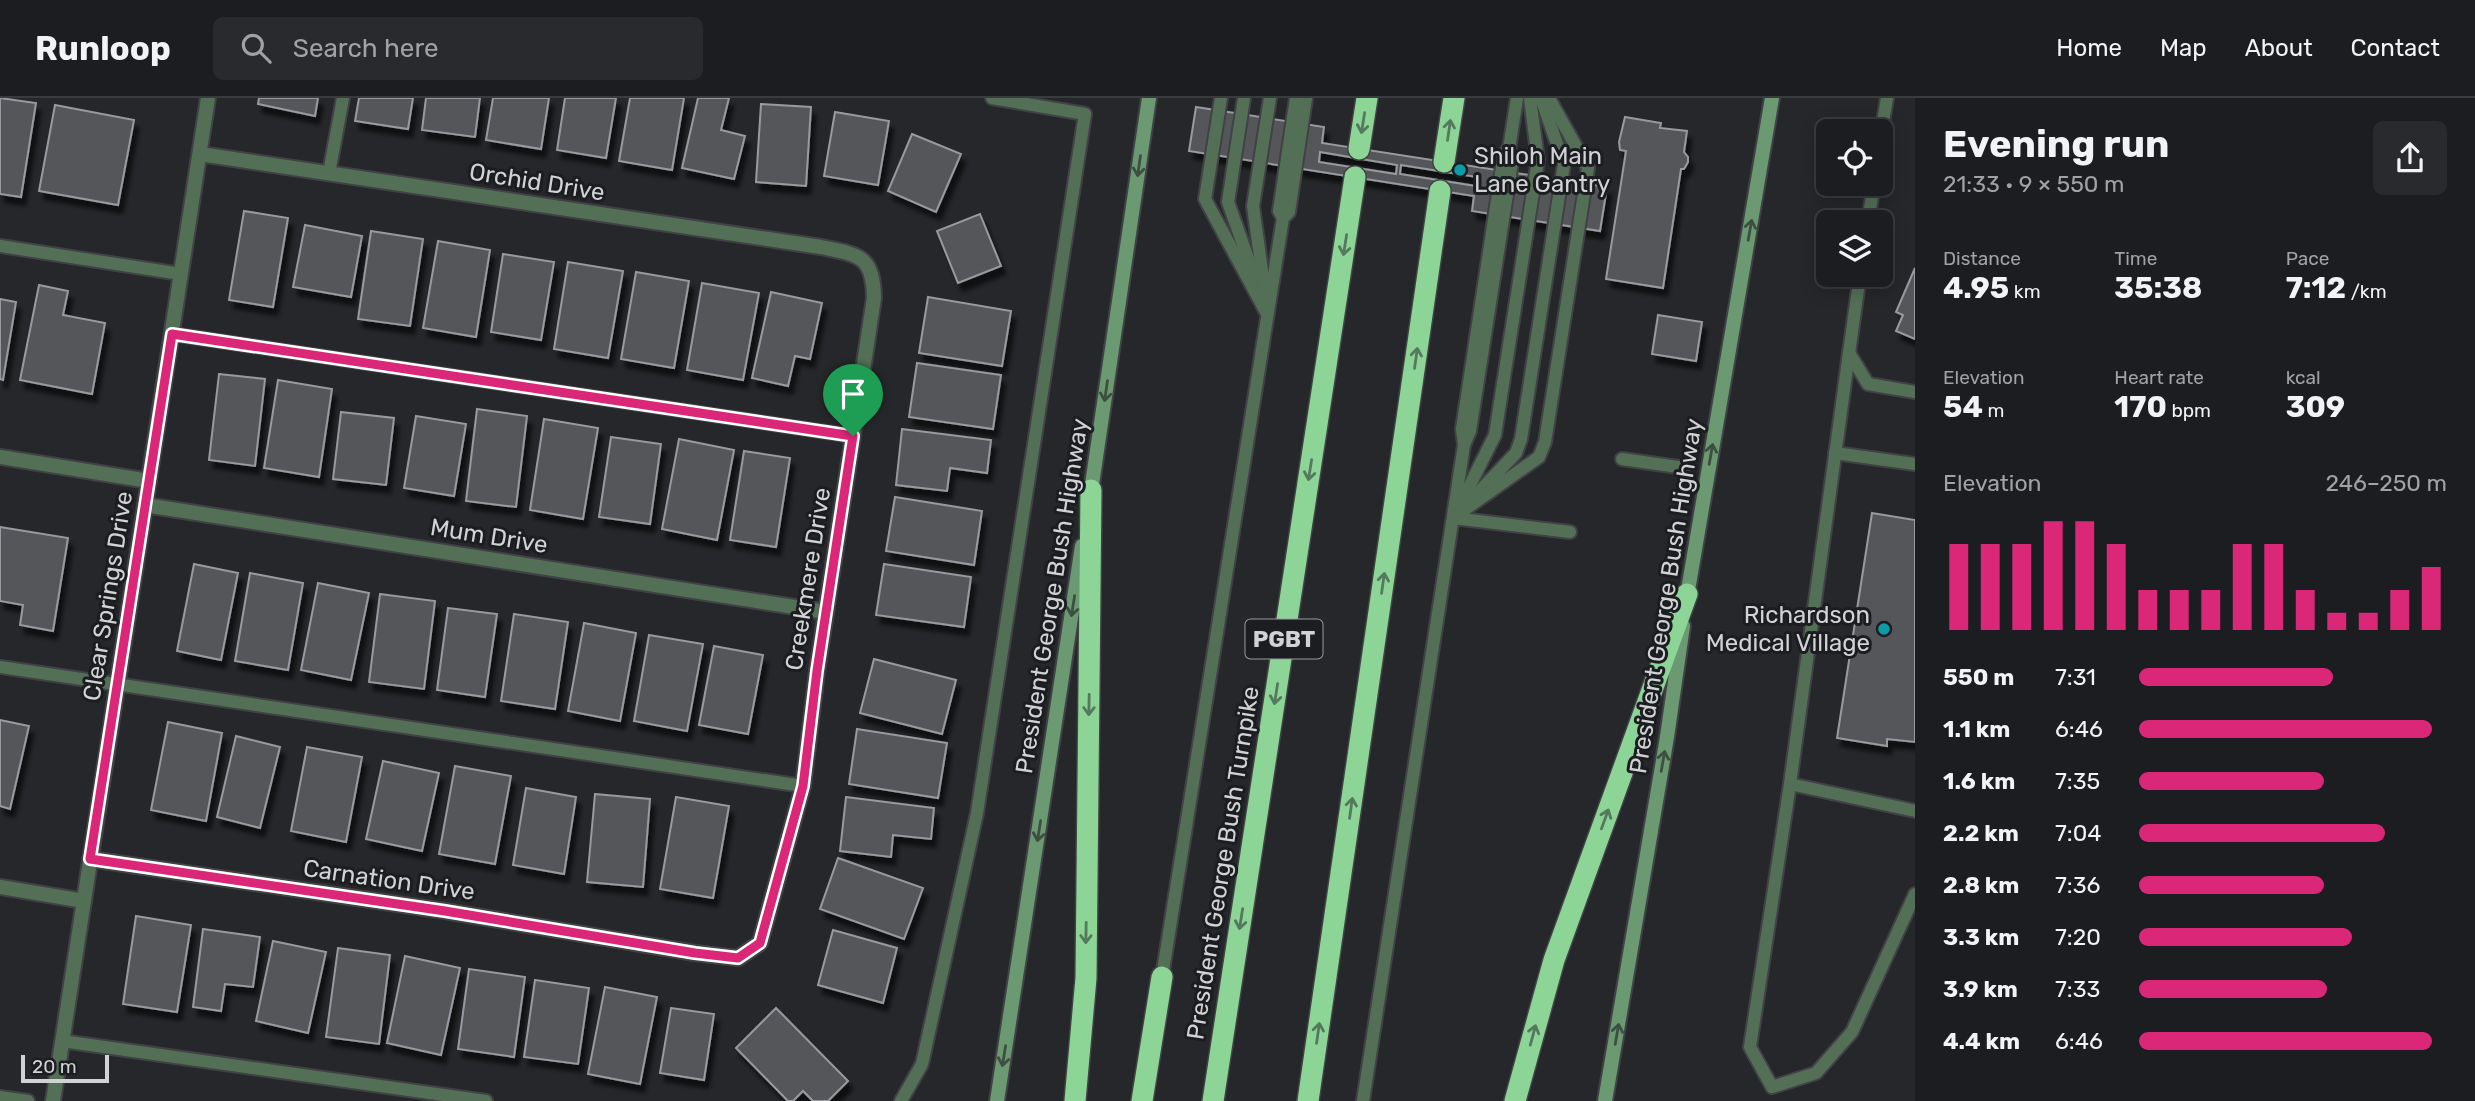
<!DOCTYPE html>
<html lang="en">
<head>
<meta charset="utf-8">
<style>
	body { margin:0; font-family:Rubik,sans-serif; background:#292a2d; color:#f1f3f6; height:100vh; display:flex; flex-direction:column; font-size:26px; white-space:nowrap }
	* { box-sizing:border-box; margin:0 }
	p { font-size:23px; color:#a0a2a5 }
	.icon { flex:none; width:38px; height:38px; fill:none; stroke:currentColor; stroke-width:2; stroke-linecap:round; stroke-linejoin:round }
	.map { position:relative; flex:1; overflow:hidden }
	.panel { display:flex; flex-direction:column; background:#1c1d20; width:560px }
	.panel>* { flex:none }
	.buttons { position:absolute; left:1816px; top:21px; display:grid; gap:14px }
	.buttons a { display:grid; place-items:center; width:77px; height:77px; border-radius:10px; background:#1c1d20; box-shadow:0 4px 18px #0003,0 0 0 2px #3a3b3e; font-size:35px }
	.scale { position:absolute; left:21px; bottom:18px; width:88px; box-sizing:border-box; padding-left:7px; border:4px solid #d1d2d4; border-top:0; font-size:19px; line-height:24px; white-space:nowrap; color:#d1d2d4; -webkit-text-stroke:5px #1c1d21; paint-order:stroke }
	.pin { position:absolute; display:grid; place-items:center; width:60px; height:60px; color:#fff; margin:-72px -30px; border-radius:50% 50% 50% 0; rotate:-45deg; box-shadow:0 0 7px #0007 }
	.pin .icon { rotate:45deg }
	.round { display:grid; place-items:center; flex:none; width:74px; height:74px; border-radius:10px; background:#292a2d }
	.overview { display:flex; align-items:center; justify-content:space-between; height:119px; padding:0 28px }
	h1 { font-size:38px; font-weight:700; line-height:52px }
	.figures { display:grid; grid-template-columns:repeat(3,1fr); gap:10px; height:119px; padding:7px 28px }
	.figures div { display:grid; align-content:center }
	.figures b { font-size:30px; font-weight:700 }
	.figures small { font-size:19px; font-weight:400 }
	.figures p { font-size:19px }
	.chart { height:196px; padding:14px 28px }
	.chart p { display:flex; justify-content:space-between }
	.chart svg { width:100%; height:126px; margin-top:7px; stroke:#db2777; stroke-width:6 }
	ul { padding:0 28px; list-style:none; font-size:23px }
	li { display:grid; grid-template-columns:112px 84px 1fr; align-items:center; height:52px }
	li i { height:18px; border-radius:9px; background:#db2777 }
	header { display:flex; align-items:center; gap:42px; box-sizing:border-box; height:98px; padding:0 35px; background:#1c1d20; border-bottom:2px solid #3a3b3e }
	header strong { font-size:33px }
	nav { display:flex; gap:38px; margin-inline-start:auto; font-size:24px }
	.search { width:490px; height:63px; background:#292a2d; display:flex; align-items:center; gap:18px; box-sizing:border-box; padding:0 24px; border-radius:10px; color:#a0a2a5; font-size:26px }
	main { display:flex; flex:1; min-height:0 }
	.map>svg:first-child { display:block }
</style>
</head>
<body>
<header>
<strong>Runloop</strong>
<div class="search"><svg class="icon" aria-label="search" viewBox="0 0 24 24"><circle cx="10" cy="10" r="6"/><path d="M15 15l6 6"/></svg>Search here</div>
<nav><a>Home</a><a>Map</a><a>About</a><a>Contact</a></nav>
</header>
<main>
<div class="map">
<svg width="1915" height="1003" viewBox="0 0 1915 1003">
	<defs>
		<filter id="shadow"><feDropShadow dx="4.5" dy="8" stdDeviation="2" flood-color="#0009"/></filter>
	</defs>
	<rect width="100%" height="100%" fill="#26272a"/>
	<g fill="#55565a" stroke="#999a9f" stroke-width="2" fill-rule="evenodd" filter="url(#shadow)">
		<path d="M0,0L36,5L21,99L0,96Z"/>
		<path d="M259,0H318L315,18L258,6Z"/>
		<path d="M359,0H413L408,31L355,23Z"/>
		<path d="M426,0H480L475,39L422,32Z"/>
		<path d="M493,0H549L541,51L486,42Z"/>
		<path d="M565,0H616L606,60L557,52Z"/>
		<path d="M630,0H684L672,72L619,63Z"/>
		<path d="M698,0H729L721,32L745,38L734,81L682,70Z"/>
		<path d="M761,6L811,9L806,88L756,84Z"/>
		<path d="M55,7L134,22L118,107L39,93Z"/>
		<path d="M1196,9L1324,29L1322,45L1607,89L1600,133L1472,113L1474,98L1189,53ZM1320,54L1397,67L1396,76L1319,64ZM1401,67L1477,79L1476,88L1400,76Z"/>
		<path d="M835,14L889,23L878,87L824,78Z"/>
		<path d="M1625,19L1661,25L1660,30L1687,33L1684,54L1688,59V64L1684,71H1681L1663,190L1606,181L1626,53L1620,52L1619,44Z"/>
		<path d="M912,36L961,56L936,114L888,93Z"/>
		<path d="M244,113L288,120L273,209L229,202Z"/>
		<path d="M980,116L1001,168L958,185L937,133Z"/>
		<path d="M305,127L362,138L351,199L293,189Z"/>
		<path d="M371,133L423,141L410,228L358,221Z"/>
		<path d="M438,143L490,152L476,239L423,230Z"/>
		<path d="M503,156L554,164L541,242L491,234Z"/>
		<path d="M568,164L623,173L608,260L554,251Z"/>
		<path d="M1915,170V241L1896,233L1903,217L1896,214Z"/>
		<path d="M636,174L689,183L674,270L621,261Z"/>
		<path d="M702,185L759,195L743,282L687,272Z"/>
		<path d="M39,187L68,193L63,217L105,225L92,296L20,282Z"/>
		<path d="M771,194L822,205L810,261L795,258L788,288L752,280Z"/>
		<path d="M928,199L1011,213L1002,268L919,255Z"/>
		<path d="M0,201L16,204L3,282L0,281Z"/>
		<path d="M1658,217L1702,224L1696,263L1652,256Z"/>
		<path d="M917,265L1001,277L993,331L909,319Z"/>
		<path d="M219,276L265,281L255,368L209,362Z"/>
		<path d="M278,282L332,291L319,379L264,370Z"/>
		<path d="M477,311L527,318L516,409L466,403Z"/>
		<path d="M341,314L394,320L386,387L333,381Z"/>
		<path d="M416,318L466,326L454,398L404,390Z"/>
		<path d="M544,321L598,330L583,421L530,412Z"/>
		<path d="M902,331L991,342L987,375L950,370L947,393L896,387Z"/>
		<path d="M611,339L661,346L650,426L599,419Z"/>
		<path d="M679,341L734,352L717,442L662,431Z"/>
		<path d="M744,353L790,360L776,449L730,442Z"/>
		<path d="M895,399L982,413L974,467L886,453Z"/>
		<path d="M1872,415L1915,422V644L1887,641V648L1837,640Z"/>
		<path d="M0,429L68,440L53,533L20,527L23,507L0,503Z"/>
		<path d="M194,466L238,475L221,562L177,553Z"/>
		<path d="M884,466L971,479L964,529L876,517Z"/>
		<path d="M250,475L303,485L288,572L235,563Z"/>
		<path d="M318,485L369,495L351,582L301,572Z"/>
		<path d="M380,496L435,503L424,591L369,584Z"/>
		<path d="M448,510L497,516L485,599L437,592Z"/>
		<path d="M514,516L568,524L555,611L501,603Z"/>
		<path d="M584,525L636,535L620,623L568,613Z"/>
		<path d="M649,537L703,546L687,633L634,623Z"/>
		<path d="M714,548L763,557L748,636L699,627Z"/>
		<path d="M874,561L956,582L942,636L860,615Z"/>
		<path d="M0,622L29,628L10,711L0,708Z"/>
		<path d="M168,624L222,635L206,723L151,712Z"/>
		<path d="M857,631L947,645L938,700L849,686Z"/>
		<path d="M236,638L280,649L260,730L217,719Z"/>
		<path d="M307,649L362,659L346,744L291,733Z"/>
		<path d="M383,663L439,675L422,753L366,741Z"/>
		<path d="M455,668L511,678L495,766L439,756Z"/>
		<path d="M526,690L576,699L564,776L513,767Z"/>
		<path d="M595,696L650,701L643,789L587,784Z"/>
		<path d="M676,699L729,708L713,800L660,791Z"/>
		<path d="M846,699L934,710L931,741L893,737L891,759L840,753Z"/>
		<path d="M838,760L923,790L904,841L820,811Z"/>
		<path d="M136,818L191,827L177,914L123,906Z"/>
		<path d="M203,831L260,839L253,889L225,886L221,913L193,909Z"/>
		<path d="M833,832L897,850L883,905L818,887Z"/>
		<path d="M273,843L326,854L308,935L256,923Z"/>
		<path d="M338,850L390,857L379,946L326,939Z"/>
		<path d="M405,858L460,870L441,957L387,945Z"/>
		<path d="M469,871L525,879L514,959L458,951Z"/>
		<path d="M535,882L589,890L578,966L524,959Z"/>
		<path d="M605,889L657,899L640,986L588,976Z"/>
		<path d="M671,910L714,916L704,982L660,975Z"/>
		<path d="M776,910L848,983L828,1003H813L803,993L793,1003H788L736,950Z"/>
	</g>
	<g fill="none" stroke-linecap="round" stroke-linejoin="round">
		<defs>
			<g id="service">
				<path d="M1221,0L1205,101L1267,216"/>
				<path d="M1244,0L1228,104L1255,180"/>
				<path d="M1881,36L1887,0"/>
				<path d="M329,75L343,0"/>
				<path d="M1283,120L1279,113L1296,0"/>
				<path d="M1868,124L1874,86"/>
				<path d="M0,148L181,176"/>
				<path d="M1860,177L1849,255L1868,286L1915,294"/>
				<path d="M1266,202L1253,108L1270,0"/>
				<path d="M172,236L853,338"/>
				<path d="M1464,347L1470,333L1513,58L1509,51"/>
				<path d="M1835,355L1915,366"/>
				<path d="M1622,361L1685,370"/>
				<path d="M1475,398L1516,355L1521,341L1564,66L1541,0"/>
				<path d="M1458,411L1495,337L1538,62L1530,0"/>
				<path d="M1453,420L1539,359L1545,344L1588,70L1549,0"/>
				<path d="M1453,420L1570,434"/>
				<path d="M0,569L803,688"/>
				<path d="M1790,686L1849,255"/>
				<path d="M1915,713L1790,686L1750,949L1772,989L1816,975L1852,934L1915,796"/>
				<path d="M1162,879L1283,120L1289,114L1306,0"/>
				<path d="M62,943L486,1003"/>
				<path d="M0,999L28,1003"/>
				<path d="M901,1003L922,966L977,715L1085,16L992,0"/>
				<path d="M1363,1003L1464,347L1462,331L1504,56L1509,51L1517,0"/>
			</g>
			<g id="minor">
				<path d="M0,359L149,383"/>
				<path d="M145,407L826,514"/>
				<path d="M90,761L445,813L695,855L738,860L760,845L803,688L817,573L874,200C873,157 859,157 821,149L200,56"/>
				<path d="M0,789L84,803"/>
			</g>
			<path id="tertiary" d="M53,1003L208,0"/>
			<g id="secondary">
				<path d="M1090,400L1149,0"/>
				<path d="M1686,504L1772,0"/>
				<path d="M997,1003L1082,448"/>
				<path d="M1605,1003L1667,639L1683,528"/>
			</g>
			<g id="motorway">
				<path d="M1359,51L1367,0"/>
				<path d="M1444,64L1454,0"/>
				<path d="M1075,1003L1086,880L1091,392"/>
				<path d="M1142,1003L1162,879"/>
				<path d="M1213,1003L1355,79"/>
				<path d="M1308,1003L1440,93"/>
				<path d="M1515,1003L1554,862L1687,496"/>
			</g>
		</defs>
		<use href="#service" stroke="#414245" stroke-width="16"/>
		<use href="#minor" stroke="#414245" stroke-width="18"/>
		<use href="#tertiary" stroke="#414245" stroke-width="18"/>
		<use href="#secondary" stroke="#414245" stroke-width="18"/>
		<use href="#motorway" stroke="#414245" stroke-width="24"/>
		<use href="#service" stroke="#537057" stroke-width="12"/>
		<use href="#minor" stroke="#537057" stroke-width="14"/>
		<use href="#tertiary" stroke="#537057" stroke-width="14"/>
		<use href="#secondary" stroke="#6b9971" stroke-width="14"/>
		<use href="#motorway" stroke="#8cd597" stroke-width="21"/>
	</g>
	<defs><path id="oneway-shaft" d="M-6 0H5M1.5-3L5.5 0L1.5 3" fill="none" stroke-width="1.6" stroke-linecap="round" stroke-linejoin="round" transform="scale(1.75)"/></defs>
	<g stroke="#54795c">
		<use href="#oneway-shaft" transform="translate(1363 25) rotate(99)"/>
		<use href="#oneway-shaft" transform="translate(1449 32) rotate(-82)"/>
		<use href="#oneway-shaft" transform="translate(1345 147) rotate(99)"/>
		<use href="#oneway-shaft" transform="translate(1416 260) rotate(-82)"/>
		<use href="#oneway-shaft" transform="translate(1310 372) rotate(99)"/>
		<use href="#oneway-shaft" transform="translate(1383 485) rotate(-82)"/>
		<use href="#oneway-shaft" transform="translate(1276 596) rotate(99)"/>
		<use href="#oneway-shaft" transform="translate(1089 607) rotate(91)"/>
		<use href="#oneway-shaft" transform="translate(1351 710) rotate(-82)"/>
		<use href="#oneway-shaft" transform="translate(1605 721) rotate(-70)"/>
		<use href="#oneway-shaft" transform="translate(1241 821) rotate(99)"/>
		<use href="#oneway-shaft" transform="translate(1086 835) rotate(91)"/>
		<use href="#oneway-shaft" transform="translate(1318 935) rotate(-82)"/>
		<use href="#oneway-shaft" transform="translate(1533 937) rotate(-75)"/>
	</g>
	<g stroke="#3c4f41">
		<use href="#oneway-shaft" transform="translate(1139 68) rotate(98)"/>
		<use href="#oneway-shaft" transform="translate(1750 132) rotate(-80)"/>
		<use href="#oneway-shaft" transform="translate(1106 293) rotate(98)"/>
		<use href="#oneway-shaft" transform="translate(1711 356) rotate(-80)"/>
		<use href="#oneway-shaft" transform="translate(1073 508) rotate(99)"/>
		<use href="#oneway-shaft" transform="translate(1663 663) rotate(-80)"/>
		<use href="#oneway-shaft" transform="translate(1039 733) rotate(99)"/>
		<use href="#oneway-shaft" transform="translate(1617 936) rotate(-80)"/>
		<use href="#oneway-shaft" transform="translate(1004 958) rotate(99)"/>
	</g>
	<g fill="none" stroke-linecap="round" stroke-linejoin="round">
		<defs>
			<path id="route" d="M172,236L853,338L817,573L803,688L760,845L738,860L695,855L445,813L90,761Z"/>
		</defs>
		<use href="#route" stroke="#fff" stroke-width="14"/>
		<use href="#route" stroke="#db2777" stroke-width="9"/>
	</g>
	<g fill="#0f9aa8" stroke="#1c1d21" stroke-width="2.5">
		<circle cx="1460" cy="72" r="7"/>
		<circle cx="1884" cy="531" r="7"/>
	</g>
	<g text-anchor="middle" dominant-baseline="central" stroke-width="6" stroke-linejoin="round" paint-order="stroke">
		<rect fill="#1c1d21" stroke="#9b9c9e" stroke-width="2" x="1245.5" y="521.5" width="77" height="39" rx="5"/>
		<g font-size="23" font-weight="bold" fill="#d1d2d4">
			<text x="1284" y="541">PGBT</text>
		</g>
		<g font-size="24" fill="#d1d2d4" stroke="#1c1d21" text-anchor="start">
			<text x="1474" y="58">Shiloh Main<tspan x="1474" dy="28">Lane Gantry</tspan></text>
			<text x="1870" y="517" text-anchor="end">Richardson<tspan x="1870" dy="28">Medical Village</tspan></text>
		</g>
		<g font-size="24" fill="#d1d2d4" stroke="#1c1d21">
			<text transform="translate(537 84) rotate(9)">Orchid Drive</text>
			<text transform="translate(489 438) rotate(9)">Mum Drive</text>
			<text transform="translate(808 481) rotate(-81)">Creekmere Drive</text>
			<text transform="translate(108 498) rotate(-81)">Clear Springs Drive</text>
			<text transform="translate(1052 498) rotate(-81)">President George Bush Highway</text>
			<text transform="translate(1666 498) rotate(-81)">President George Bush Highway</text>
			<text transform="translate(1223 765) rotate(-81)">President George Bush Turnpike</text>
			<text transform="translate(389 782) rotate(8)">Carnation Drive</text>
		</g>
	</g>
</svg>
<div class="buttons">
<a><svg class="icon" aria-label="locate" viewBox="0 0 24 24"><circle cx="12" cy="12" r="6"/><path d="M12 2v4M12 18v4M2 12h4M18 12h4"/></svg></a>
<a><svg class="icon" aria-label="layers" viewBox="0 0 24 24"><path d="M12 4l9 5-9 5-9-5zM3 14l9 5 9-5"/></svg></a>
</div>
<div class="scale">20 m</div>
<div class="pin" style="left:853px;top:338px;background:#1e9e55"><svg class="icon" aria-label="arrive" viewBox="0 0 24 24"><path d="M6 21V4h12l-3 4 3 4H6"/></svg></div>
</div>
<section class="panel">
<div class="overview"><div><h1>Evening run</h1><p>21:33 · 9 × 550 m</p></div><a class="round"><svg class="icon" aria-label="share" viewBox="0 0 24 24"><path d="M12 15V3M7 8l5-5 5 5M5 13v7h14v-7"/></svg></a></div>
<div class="figures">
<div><p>Distance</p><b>4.95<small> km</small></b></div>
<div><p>Time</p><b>35:38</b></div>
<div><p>Pace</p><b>7:12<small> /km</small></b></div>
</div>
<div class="figures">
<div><p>Elevation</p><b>54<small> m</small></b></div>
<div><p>Heart rate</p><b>170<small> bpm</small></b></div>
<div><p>kcal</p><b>309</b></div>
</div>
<div class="chart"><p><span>Elevation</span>246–250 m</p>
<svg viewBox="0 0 160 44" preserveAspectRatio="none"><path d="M5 44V14M15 44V14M25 44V14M35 44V6M45 44V6M55 44V14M65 44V30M75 44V30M85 44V30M95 44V14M105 44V14M115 44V30M125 44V38M135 44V38M145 44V30M155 44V22"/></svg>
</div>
<ul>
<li><b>550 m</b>7:31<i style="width:63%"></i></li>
<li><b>1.1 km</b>6:46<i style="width:95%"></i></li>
<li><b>1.6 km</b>7:35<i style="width:60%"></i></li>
<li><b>2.2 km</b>7:04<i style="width:80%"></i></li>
<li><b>2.8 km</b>7:36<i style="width:60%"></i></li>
<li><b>3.3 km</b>7:20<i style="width:69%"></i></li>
<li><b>3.9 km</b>7:33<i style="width:61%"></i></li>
<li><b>4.4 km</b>6:46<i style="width:95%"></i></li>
</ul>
</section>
</main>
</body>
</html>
